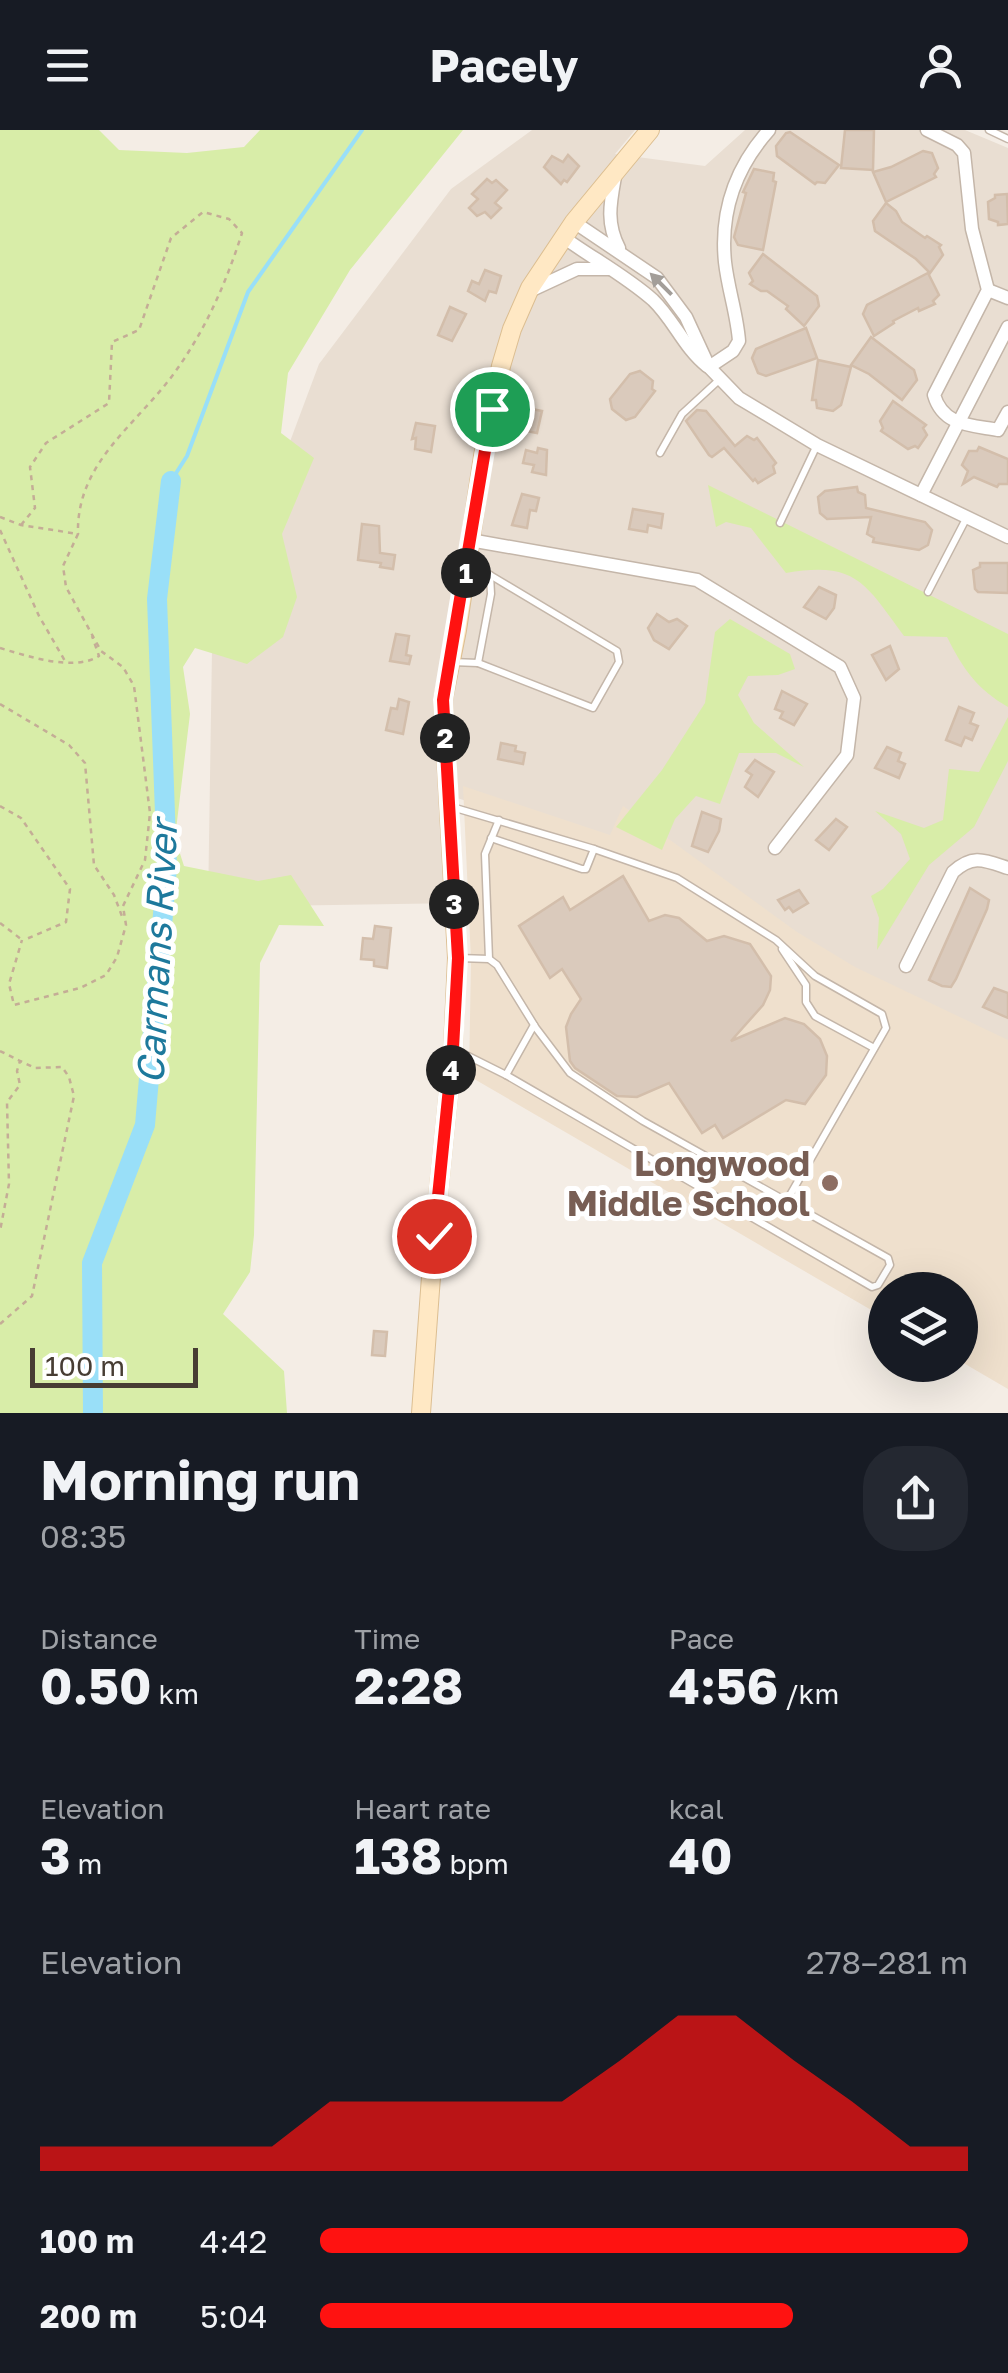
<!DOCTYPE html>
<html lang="en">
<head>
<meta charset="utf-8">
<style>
	body { margin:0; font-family:"Golos Text",sans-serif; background:#242831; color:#f1f3f6; height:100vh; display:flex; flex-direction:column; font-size:38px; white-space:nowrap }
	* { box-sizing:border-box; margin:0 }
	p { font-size:32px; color:#9ea1a6 }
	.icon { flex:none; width:55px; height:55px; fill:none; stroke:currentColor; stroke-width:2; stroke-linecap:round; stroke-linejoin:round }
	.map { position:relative; height:1283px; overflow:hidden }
	.sheet { display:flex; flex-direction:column; background:#171b24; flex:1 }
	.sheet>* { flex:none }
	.fabs { position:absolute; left:868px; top:1142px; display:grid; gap:20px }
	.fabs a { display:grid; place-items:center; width:110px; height:110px; border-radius:50%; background:#171b24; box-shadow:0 10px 40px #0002; font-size:50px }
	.scale { position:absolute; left:30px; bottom:25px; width:168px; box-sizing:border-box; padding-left:10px; border:5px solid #473d33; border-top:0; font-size:28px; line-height:35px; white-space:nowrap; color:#473d33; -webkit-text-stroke:8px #fff; paint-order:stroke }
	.pin { position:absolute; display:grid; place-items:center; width:85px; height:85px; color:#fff; margin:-42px; border:5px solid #fff; border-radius:50%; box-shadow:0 2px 10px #0007 }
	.km { position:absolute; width:50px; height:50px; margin:-25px; border-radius:50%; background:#222; color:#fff; font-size:28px; line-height:50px; text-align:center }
	.round { display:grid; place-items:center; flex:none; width:105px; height:105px; border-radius:40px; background:#242831 }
	.headline { display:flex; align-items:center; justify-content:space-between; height:170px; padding:0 40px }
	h1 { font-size:55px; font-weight:700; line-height:75px }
	.metrics { display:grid; grid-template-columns:repeat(3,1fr); gap:15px; height:170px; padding:10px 40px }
	.metrics div { display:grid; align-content:center }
	.metrics b { font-size:50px; font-weight:700 }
	.metrics small { font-size:28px; font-weight:400 }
	.metrics p { font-size:28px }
	.chart { height:280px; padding:20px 40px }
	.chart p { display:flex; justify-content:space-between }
	.chart svg { width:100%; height:180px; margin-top:10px; fill:#ff1211; opacity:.7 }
	ul { padding:0 40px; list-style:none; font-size:32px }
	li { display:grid; grid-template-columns:160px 120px 1fr; align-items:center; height:75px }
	li i { height:25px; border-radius:12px; background:#ff1211 }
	header { display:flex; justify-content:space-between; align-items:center; height:130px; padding:0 40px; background:#171b24; font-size:45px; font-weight:700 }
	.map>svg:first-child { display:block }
</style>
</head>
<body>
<header><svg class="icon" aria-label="menu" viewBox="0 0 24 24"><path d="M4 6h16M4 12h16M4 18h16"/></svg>Pacely<svg class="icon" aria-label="person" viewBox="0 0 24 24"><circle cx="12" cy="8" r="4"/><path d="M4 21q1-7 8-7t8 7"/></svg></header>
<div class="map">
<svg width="1008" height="1283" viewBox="0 0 1008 1283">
	<rect width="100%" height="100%" fill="#f4ede5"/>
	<path fill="#e9ded2" d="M532,0H635L615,24L705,36L745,0H965L1008,18V922L818,830L672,735L457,668L461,773L208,777L212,520L319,234L451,59Z"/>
	<path fill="#efe0cd" d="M463,656L610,705L623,676L797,802L855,837L1008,910V1259L960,1231V1160H885V1188L469,946L471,830Z"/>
	<g fill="#d8eda8">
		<path d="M0,0H99L119,20L187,23L244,17L260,0H463L350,140L288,243L281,303L314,328L282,404L297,467L283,507L247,534L195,518L183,537L190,584L175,708L184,736L258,751L291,745L324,796L279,795L260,833L254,1105L250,1142L223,1184L284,1241L287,1283H0Z"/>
		<path d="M708,355L1008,504V577C977,559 963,539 947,507L904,506C865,453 856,431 786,443L751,398L726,392L716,397Z"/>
		<path d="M730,489L790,524L795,539L778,545L748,546L738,565L754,593L804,637L776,623H739L720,674L696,666L675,689L662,720L616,697L662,640L705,573L715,502Z"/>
		<path d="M1008,587V631L974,697L929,735L877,820L879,788L871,766L883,759L910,729L901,704L875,681L924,698L943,690L949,639L979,642Z"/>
	</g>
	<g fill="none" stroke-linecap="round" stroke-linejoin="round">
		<path stroke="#99dff8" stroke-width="4" d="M171,351L187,326L248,162L362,0"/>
		<path stroke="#99dff8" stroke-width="20" d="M93,1283L92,1133L145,995L167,737L157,469L171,351"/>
	</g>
	<g fill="#dacabc" stroke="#d3beab" stroke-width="2.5">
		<path d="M845,0H874L873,40L841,38Z"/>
		<path d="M790,2L839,35L825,53L817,52L815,54L777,26L776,16L786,3Z"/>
		<path d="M923,21L932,23L938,38L934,44L936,47L886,72L873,42L891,37Z"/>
		<path d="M568,25L579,36L567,52L564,50L561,54L544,37L552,26L563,32Z"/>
		<path d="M754,39L774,43L773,51L776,52L763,120L738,115L734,107L746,63L743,62Z"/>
		<path d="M487,49L492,53L496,50L507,60L495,73L501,78L491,88L485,82L477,86L469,78L478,69L472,64Z"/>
		<path d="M1007,64L1008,94L998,95V92L989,89L988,72L995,68V65Z"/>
		<path d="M886,73L896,81L902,92L925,108L927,106L941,115L939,117L943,125L930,143L916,129L875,101L873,91Z"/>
		<path d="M763,124L817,166L819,176L804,196L786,179L788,176L767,161H761L750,154L753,151L749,143Z"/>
		<path d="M485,140L501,146L496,163L489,161L485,171L468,161L472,151L479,154Z"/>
		<path d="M928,143L939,165L933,171L935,174L919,181L918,178L893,191L894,193L874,206L863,184L867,175Z"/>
		<path d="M450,177L466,184L452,211L438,205Z"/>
		<path d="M806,198L817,228L766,246L758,243L752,228L756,219Z"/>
		<path d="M871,207L914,240L917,250L902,270L869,244L851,235Z"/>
		<path d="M818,230L851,237L841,275L833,281L817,278L816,270H812Z"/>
		<path d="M640,241L653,251L652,259L655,261L635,287L626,290L612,279L610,269L630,244Z"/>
		<path d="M893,271L926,295L923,298L927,305L918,318L915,316L908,319L881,301L883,298L880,291Z"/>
		<path d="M532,279L542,281L537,303L521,300L527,280Z"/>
		<path d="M697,280L706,281L735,316L747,306L754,310L757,308L776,333L773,336L775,343L758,353L755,349L753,351L724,318L712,327L709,325L686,291Z"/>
		<path d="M416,293L435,296L431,322L415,319L416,308L412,309Z"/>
		<path d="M979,317L1008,329V354H999L997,357L974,347L963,354L968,341L962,335L969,321H977Z"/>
		<path d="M538,318L547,320L546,345L532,342L534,335L523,333L526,320L537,323Z"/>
		<path d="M857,357L858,362L865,365L866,378L925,392L932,400L928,415L919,420L873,412L874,408L867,404L871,387L827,389L820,383L818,367L825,361Z"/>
		<path d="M522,364L539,368L536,381L530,380L527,398L512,395Z"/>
		<path d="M633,379L663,384L661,398L648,395L647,402L629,399Z"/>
		<path d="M362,394L379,396L380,423L395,425L393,439L380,437L381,433L358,430Z"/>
		<path d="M980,433H1008V463L978,462L975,459L973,440L980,437Z"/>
		<path d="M819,457L836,465L834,478L826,489L804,477Z"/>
		<path d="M657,484L669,492L677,489L687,496L669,519L654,510L648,498Z"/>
		<path d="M396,504L409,506L406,525L411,526L409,534L390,531Z"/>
		<path d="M890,516L899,539L886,550L872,525Z"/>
		<path d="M782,561L807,574L794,595L780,588L783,582L775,579Z"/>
		<path d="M399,569L409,572L403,604L386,600L391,578L397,579Z"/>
		<path d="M959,577L974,583L970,593L978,596L972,610L965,607L961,616L946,610Z"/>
		<path d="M501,613L516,616L515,621L525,623L523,634L498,629Z"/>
		<path d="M887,617L901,623L898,631L905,634L899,648L875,638Z"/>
		<path d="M755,630L774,642L758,667L745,657L752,645L746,641Z"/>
		<path d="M702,682L721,689L719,701L708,722L692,716Z"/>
		<path d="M836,689L847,697L829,720L816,710Z"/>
		<path d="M623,746L649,791L665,785L679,788L707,811L724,806L750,814L771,846L770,860L763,875L731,911L785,888L804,894L820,909L827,926L826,945L805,974L786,970L723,1008L715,995L702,1003L669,953L637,967L617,966L575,938L570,931L566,897L571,884L581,869L562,839L550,848L519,796L563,767L570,780Z"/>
		<path d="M970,758L989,770L987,779L956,849L951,857L942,856L929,850Z"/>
		<path d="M799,760L808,773L793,782L789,777L785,780L778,770Z"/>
		<path d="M375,796L391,798L387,838L374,836V830L361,829L363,808L373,809Z"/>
		<path d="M994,858L1008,863V888L983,877Z"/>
		<path d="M374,1201L387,1202L385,1226L372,1225Z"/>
	</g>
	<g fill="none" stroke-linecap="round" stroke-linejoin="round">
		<defs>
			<g id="lane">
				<path d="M989,0L1008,9"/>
				<path d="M660,323L682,284L719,250"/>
				<path d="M780,393L817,315"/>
				<path d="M928,462L967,387"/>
				<path d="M452,532L478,533L491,464L490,445L468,440"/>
				<path d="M478,533L593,578L619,532L617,521L490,445"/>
				<path d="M452,677L594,719L677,748L776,810L815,846L882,884L886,898L786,1072"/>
				<path d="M491,708L582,739H586L594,719"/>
				<path d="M782,819L806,855V872L815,886L874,918"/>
				<path d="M489,829L485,724L499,690"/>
				<path d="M454,919L506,945L872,1157L878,1155L890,1135L888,1128L643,991L570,943L536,898L497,835L489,829L459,828"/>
				<path d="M506,945L534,895"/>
			</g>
			<g id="street">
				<path d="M927,0L957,15L964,23L972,99L988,160L934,265C943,296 971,295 998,300L1008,282"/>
				<path d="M616,41C611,70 605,91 619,118"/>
				<path d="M574,92L657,148L686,187L709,237L739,268L817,315L1008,407"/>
				<path d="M563,107C592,128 626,146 653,170C674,190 684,218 707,236"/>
				<path d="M534,159L577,139H609"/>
				<path d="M988,160L1008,168"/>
				<path d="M709,237L733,221L739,211C737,184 728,159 725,132C720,82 736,37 769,0"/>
				<path d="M921,365L1008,197"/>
				<path d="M470,410L697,450L840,537L854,568L847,625L775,718"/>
				<path d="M906,836L953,742C973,724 984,730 1008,738"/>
			</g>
			<path id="secondary" d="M421,1283L434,1106L453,918L457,828L443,570L457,500L483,326L501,236L512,199L530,158L574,92L650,0"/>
		</defs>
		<use href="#lane" stroke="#c4b6a9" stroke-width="9"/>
		<use href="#street" stroke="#c4b6a9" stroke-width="15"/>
		<use href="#secondary" stroke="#dcbe91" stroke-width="20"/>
		<g stroke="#c4ad96" stroke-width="2.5" stroke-dasharray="5 5" stroke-linecap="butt">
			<path d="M0,387L21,395L78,404L63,436L66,457L101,521L123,537L134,556L150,683L145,730L123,776L126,795L117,827L106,845L80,858L14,875L9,854L22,810"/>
			<path d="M21,395L35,378L30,337L46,313L109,273L112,212L139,200L171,108L203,82L229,89L242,103C226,153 206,199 175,242C137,295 76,332 78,404"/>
			<path d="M0,400L39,486L65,531"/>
			<path d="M0,518C27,526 74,542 99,526L92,506"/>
			<path d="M0,574L69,615L85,633L94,735L114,765L123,789"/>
			<path d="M0,676L21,688L70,759L66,792L24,810"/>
			<path d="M0,793L21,809"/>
			<path d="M0,921L20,931L17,941L20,955L7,972L9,1054L0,1101"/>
			<path d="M0,1194L32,1166L74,966L69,947L62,937L35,938L20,931"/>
		</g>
		<use href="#lane" stroke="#fff" stroke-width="6"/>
		<use href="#street" stroke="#fff" stroke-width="12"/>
		<use href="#secondary" stroke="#ffe8c4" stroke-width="18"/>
	</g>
	<defs><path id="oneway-solid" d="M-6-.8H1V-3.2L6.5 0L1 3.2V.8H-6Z" transform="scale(2.5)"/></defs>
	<use fill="#a39e99" href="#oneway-solid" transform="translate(661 154) rotate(-135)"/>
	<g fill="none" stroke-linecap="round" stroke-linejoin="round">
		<defs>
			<path id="route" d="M434,1106L453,918L458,828L443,570L492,279"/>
		</defs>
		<use href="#route" stroke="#fff" stroke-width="20"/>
		<use href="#route" stroke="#ff1211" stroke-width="12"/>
	</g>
	<circle fill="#8d6e63" stroke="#fff" stroke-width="4" cx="830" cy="1053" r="10"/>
	<g text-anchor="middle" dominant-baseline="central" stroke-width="10" stroke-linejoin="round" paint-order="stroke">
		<g font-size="35" font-weight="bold" fill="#785e54" stroke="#fff" text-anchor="end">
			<text x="810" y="1033">Longwood<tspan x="810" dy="40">Middle School</tspan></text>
		</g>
		<g font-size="38" font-style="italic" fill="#1d799c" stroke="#fff">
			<text transform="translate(156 822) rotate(-87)">Carmans River</text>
		</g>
	</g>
</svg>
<div class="fabs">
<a><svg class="icon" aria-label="layers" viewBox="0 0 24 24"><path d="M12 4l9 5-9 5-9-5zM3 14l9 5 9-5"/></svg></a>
</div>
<div class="scale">100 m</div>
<div class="pin" style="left:492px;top:279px;background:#1e9e55"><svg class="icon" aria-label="arrive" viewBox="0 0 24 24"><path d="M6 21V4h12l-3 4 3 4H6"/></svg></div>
<div class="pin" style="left:434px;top:1106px;background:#d93025"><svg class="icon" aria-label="check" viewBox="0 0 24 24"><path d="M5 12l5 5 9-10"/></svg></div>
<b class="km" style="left:466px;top:443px">1</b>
<b class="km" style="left:445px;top:608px">2</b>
<b class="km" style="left:454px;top:774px">3</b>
<b class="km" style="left:451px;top:940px">4</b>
</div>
<section class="sheet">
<div class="headline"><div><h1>Morning run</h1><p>08:35</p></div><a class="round"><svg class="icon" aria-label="share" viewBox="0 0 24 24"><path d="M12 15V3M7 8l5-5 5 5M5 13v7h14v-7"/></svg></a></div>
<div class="metrics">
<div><p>Distance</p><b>0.50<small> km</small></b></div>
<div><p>Time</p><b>2:28</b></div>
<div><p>Pace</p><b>4:56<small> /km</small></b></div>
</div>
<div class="metrics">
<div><p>Elevation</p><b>3<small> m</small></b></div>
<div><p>Heart rate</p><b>138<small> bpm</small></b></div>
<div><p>kcal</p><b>40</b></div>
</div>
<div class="chart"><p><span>Elevation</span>278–281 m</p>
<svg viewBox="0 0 160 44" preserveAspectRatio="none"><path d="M0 44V38L10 38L20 38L30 38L40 38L50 27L60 27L70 27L80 27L90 27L100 17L110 6L120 6L130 17L140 27L150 38L160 38V44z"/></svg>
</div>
<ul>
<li><b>100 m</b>4:42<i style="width:100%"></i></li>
<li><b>200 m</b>5:04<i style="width:73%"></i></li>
</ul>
</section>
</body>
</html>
